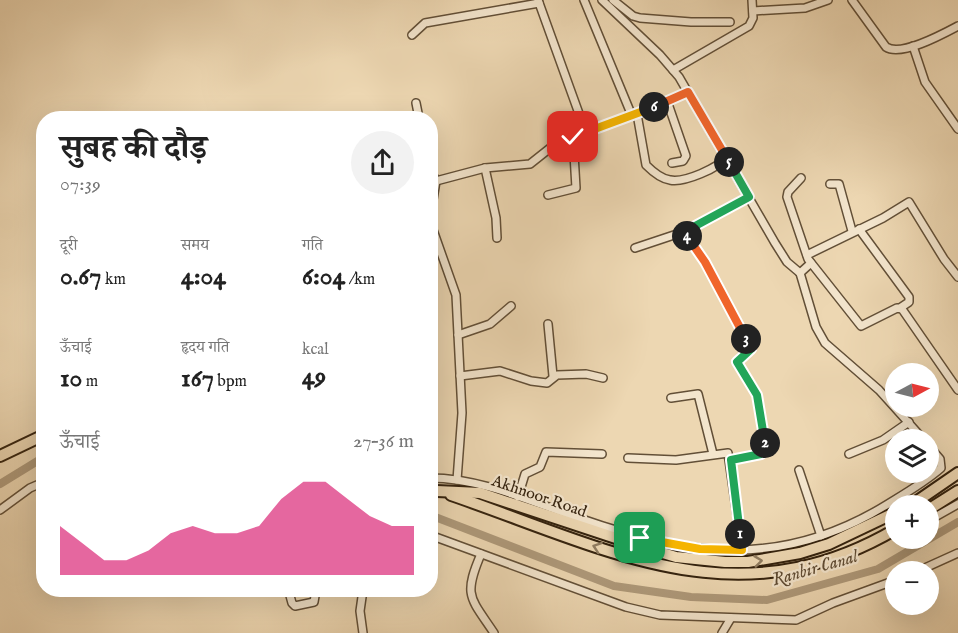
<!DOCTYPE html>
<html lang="hi">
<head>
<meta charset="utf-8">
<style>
	body { margin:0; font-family:"IM FELL English","Noto Serif Devanagari",serif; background:#f2f2f2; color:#222; height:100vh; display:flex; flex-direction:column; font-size:22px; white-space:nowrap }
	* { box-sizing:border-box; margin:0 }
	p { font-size:20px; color:#767676 }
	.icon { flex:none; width:33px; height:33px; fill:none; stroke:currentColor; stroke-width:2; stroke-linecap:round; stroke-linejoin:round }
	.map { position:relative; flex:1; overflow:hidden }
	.side { position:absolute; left:36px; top:111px; width:402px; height:486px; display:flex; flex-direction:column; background:#fff; border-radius:24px; box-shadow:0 6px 24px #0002 }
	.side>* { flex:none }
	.needle { width:39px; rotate:83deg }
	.fabs { position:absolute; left:885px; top:363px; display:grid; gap:12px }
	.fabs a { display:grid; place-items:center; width:54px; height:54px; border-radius:50%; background:#fff; box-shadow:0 6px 24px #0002; font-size:30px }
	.pin { position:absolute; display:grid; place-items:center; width:51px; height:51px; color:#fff; margin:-26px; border-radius:12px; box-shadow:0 3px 9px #0006 }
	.km { position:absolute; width:30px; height:30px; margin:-15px; border-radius:50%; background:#222; color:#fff; font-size:16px; line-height:30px; text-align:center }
	.round { display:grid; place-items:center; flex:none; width:63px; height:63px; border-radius:32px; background:#f2f2f2 }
	.summary { display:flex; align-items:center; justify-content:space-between; height:102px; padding:0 24px }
	h1 { font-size:33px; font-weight:700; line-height:45px }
	.metrics { display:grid; grid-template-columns:repeat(3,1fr); gap:9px; height:102px; padding:6px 24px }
	.metrics div { display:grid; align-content:center }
	.metrics b { font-size:26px; font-weight:700 }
	.metrics small { font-size:16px; font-weight:400 }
	.metrics p { font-size:16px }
	.chart { height:168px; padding:12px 24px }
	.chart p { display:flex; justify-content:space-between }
	.chart svg { width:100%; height:108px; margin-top:6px; fill:#db2777; opacity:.7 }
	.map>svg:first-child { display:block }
</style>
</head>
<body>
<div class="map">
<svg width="958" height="633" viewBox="0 0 958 633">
	<rect width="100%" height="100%" fill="#edd7b2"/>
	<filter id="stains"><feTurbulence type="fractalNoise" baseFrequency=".00333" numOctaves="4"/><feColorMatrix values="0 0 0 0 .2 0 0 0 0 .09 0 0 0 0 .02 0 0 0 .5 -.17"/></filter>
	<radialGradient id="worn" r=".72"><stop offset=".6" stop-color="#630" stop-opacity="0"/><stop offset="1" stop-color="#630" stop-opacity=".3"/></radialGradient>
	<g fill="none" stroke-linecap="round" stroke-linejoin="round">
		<g stroke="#ae997a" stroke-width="8">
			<path d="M0,484L44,457"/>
			<path d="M430,515L614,586L691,597L767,600L878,569L958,522"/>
		</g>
		<defs>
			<g id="minor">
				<path d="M538,0L586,133"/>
				<path d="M584,0L632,116"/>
				<path d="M602,0L660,55L679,77L775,243L787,262L800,273"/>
				<path d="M613,0L633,16L640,18L691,22H730"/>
				<path d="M852,0L886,47C901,57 943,34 958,26"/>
				<path d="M753,11L805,8L828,0"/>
				<path d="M412,35L425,23L539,3"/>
				<path d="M913,46L925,82L958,129"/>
				<path d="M673,70L749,26L753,18L752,0"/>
				<path d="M667,101L686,156L683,161L672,163"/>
				<path d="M416,103L419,118"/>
				<path d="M637,114L646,165C652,171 662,179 670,180C684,183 719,168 726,157"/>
				<path d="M485,168L496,218L497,238"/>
				<path d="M430,169L436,181L431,212L433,230L456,295L462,413L457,480"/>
				<path d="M801,178L788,192L787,197L808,259L861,326L897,308L902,309L958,390"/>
				<path d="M436,181L485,168L530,164L559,141L637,114L688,92"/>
				<path d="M830,184H839L852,231"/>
				<path d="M548,195L576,188L573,137"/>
				<path d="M859,229L909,297V302L900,308"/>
				<path d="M684,232L705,262L750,347L737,362L757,395L766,447L761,454L731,460"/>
				<path d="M635,248L686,231L749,197"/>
				<path d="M807,255L883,218L909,202L944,259L958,277"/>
				<path d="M811,263L800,273L816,327L825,343L879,390L924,440"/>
				<path d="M548,324L553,376"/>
				<path d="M458,335L490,324L511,306"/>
				<path d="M460,376L500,371L531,381L547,383L557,375L586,374L603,378"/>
				<path d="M671,398L698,394L713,454"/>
				<path d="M849,454L883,440L909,422"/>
				<path d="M628,458L676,460L728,453L742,550"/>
				<path d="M799,470L821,536"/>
				<path d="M430,478C481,478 532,502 579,518C690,557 783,569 888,504C906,493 925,482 941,468L940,459L928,445"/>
				<path d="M518,497L525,474L540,467L546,452L602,454"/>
				<path d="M0,510L30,488L44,482"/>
				<path d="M928,521L958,504"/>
				<path d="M430,535L626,607L660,615L796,620L833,603L896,580"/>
				<path d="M481,554C463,596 470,597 494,633"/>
				<path d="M916,572L958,553"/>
				<path d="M289,592L292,603L295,606L314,602L316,590"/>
				<path d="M363,633L360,611L363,590"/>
				<path d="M722,633L731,618"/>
			</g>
			<path id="primary" d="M910,506L958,473"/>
			<g id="trunk">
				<path d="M0,456L44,435"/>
				<path d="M437,491L480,493L646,548L676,557L725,562H748L800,553L829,544L892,514L896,528"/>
				<path d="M451,495C606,548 736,623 896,529"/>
				<path d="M928,510L958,491"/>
			</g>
		</defs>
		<use href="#minor" stroke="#624f37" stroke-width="10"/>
		<use href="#primary" stroke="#34220e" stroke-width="14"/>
		<use href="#trunk" stroke="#34220e" stroke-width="14"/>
		<use href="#minor" stroke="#f3e5cd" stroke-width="7"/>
		<use href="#primary" stroke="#edd7b2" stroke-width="10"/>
		<use href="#trunk" stroke="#edd7b2" stroke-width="10"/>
	</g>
	<defs><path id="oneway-chevron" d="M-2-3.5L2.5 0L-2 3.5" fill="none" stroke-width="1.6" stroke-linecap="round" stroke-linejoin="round" transform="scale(1.5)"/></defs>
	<g stroke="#907c60">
		<use href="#oneway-chevron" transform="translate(597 547) rotate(-161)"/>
		<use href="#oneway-chevron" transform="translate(758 561) rotate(-7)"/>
	</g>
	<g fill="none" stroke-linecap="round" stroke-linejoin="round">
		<defs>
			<path id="split-1" d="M640,538L700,549L742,550L740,534"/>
			<path id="split-2" d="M740,534L731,460L761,454L766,450L765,443"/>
			<path id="split-3" d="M746,339L751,349L737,362L757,395L765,443"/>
			<path id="split-4" d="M687,236L705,262L746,339"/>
			<path id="split-5" d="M687,236L684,232L749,197L729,162"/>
			<path id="split-6" d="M654,107L688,92L729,162"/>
			<path id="split-7" d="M573,137L654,107"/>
		</defs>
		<use href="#split-1" stroke="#fff" stroke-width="12"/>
		<use href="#split-2" stroke="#fff" stroke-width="12"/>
		<use href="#split-3" stroke="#fff" stroke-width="12"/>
		<use href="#split-4" stroke="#fff" stroke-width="12"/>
		<use href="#split-5" stroke="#fff" stroke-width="12"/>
		<use href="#split-6" stroke="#fff" stroke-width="12"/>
		<use href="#split-7" stroke="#fff" stroke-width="12"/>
		<use href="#split-1" stroke="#f5b400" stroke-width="8"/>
		<use href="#split-2" stroke="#22a559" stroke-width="8"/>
		<use href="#split-3" stroke="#22a559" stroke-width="8"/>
		<use href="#split-4" stroke="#f0652b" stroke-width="8"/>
		<use href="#split-5" stroke="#22a559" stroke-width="8"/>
		<use href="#split-6" stroke="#f0652b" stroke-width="8"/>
		<use href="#split-7" stroke="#f5b400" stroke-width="8"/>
	</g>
	<g text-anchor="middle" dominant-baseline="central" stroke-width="4.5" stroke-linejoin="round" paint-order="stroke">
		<g font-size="16" fill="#34220e" stroke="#f3e5cd">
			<text transform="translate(539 497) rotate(19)">Akhnoor Road</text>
		</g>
		<g font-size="18" font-style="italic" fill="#5f4c34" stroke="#f3e5cd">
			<text transform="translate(815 569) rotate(-16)">Ranbir Canal</text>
		</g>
	</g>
	<rect width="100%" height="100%" filter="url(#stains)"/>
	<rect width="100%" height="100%" fill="url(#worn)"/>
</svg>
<div class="fabs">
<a><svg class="needle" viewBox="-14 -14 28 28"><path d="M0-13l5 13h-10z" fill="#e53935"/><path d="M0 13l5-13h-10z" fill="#767676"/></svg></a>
<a><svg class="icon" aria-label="layers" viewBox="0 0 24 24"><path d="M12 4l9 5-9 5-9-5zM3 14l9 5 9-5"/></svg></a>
<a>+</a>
<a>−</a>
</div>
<div class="pin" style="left:640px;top:538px;background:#1e9e55"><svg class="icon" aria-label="arrive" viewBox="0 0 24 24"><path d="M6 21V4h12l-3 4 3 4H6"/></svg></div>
<div class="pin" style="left:573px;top:137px;background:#d93025"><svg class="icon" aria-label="check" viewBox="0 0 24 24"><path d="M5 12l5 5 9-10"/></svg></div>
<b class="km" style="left:740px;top:534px">1</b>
<b class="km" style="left:765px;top:443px">2</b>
<b class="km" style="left:746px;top:339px">3</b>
<b class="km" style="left:687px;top:236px">4</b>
<b class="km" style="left:729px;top:162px">5</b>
<b class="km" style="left:654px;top:107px">6</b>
<section class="side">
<div class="summary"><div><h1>सुबह की दौड़</h1><p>07:39</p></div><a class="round"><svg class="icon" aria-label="share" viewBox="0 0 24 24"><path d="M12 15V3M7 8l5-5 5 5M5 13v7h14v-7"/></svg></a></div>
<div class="metrics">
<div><p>दूरी</p><b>0.67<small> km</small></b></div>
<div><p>समय</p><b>4:04</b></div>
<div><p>गति</p><b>6:04<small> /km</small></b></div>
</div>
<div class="metrics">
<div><p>ऊँचाई</p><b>10<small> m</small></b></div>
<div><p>हृदय गति</p><b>167<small> bpm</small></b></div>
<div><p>kcal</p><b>49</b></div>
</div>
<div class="chart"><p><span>ऊँचाई</span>27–36 m</p>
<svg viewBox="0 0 160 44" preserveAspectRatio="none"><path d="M0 44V24L10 31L20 38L30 38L40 34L50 27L60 24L70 27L80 27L90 24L100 13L110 6L120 6L130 13L140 20L150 24L160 24V44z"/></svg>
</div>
</section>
</div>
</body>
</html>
